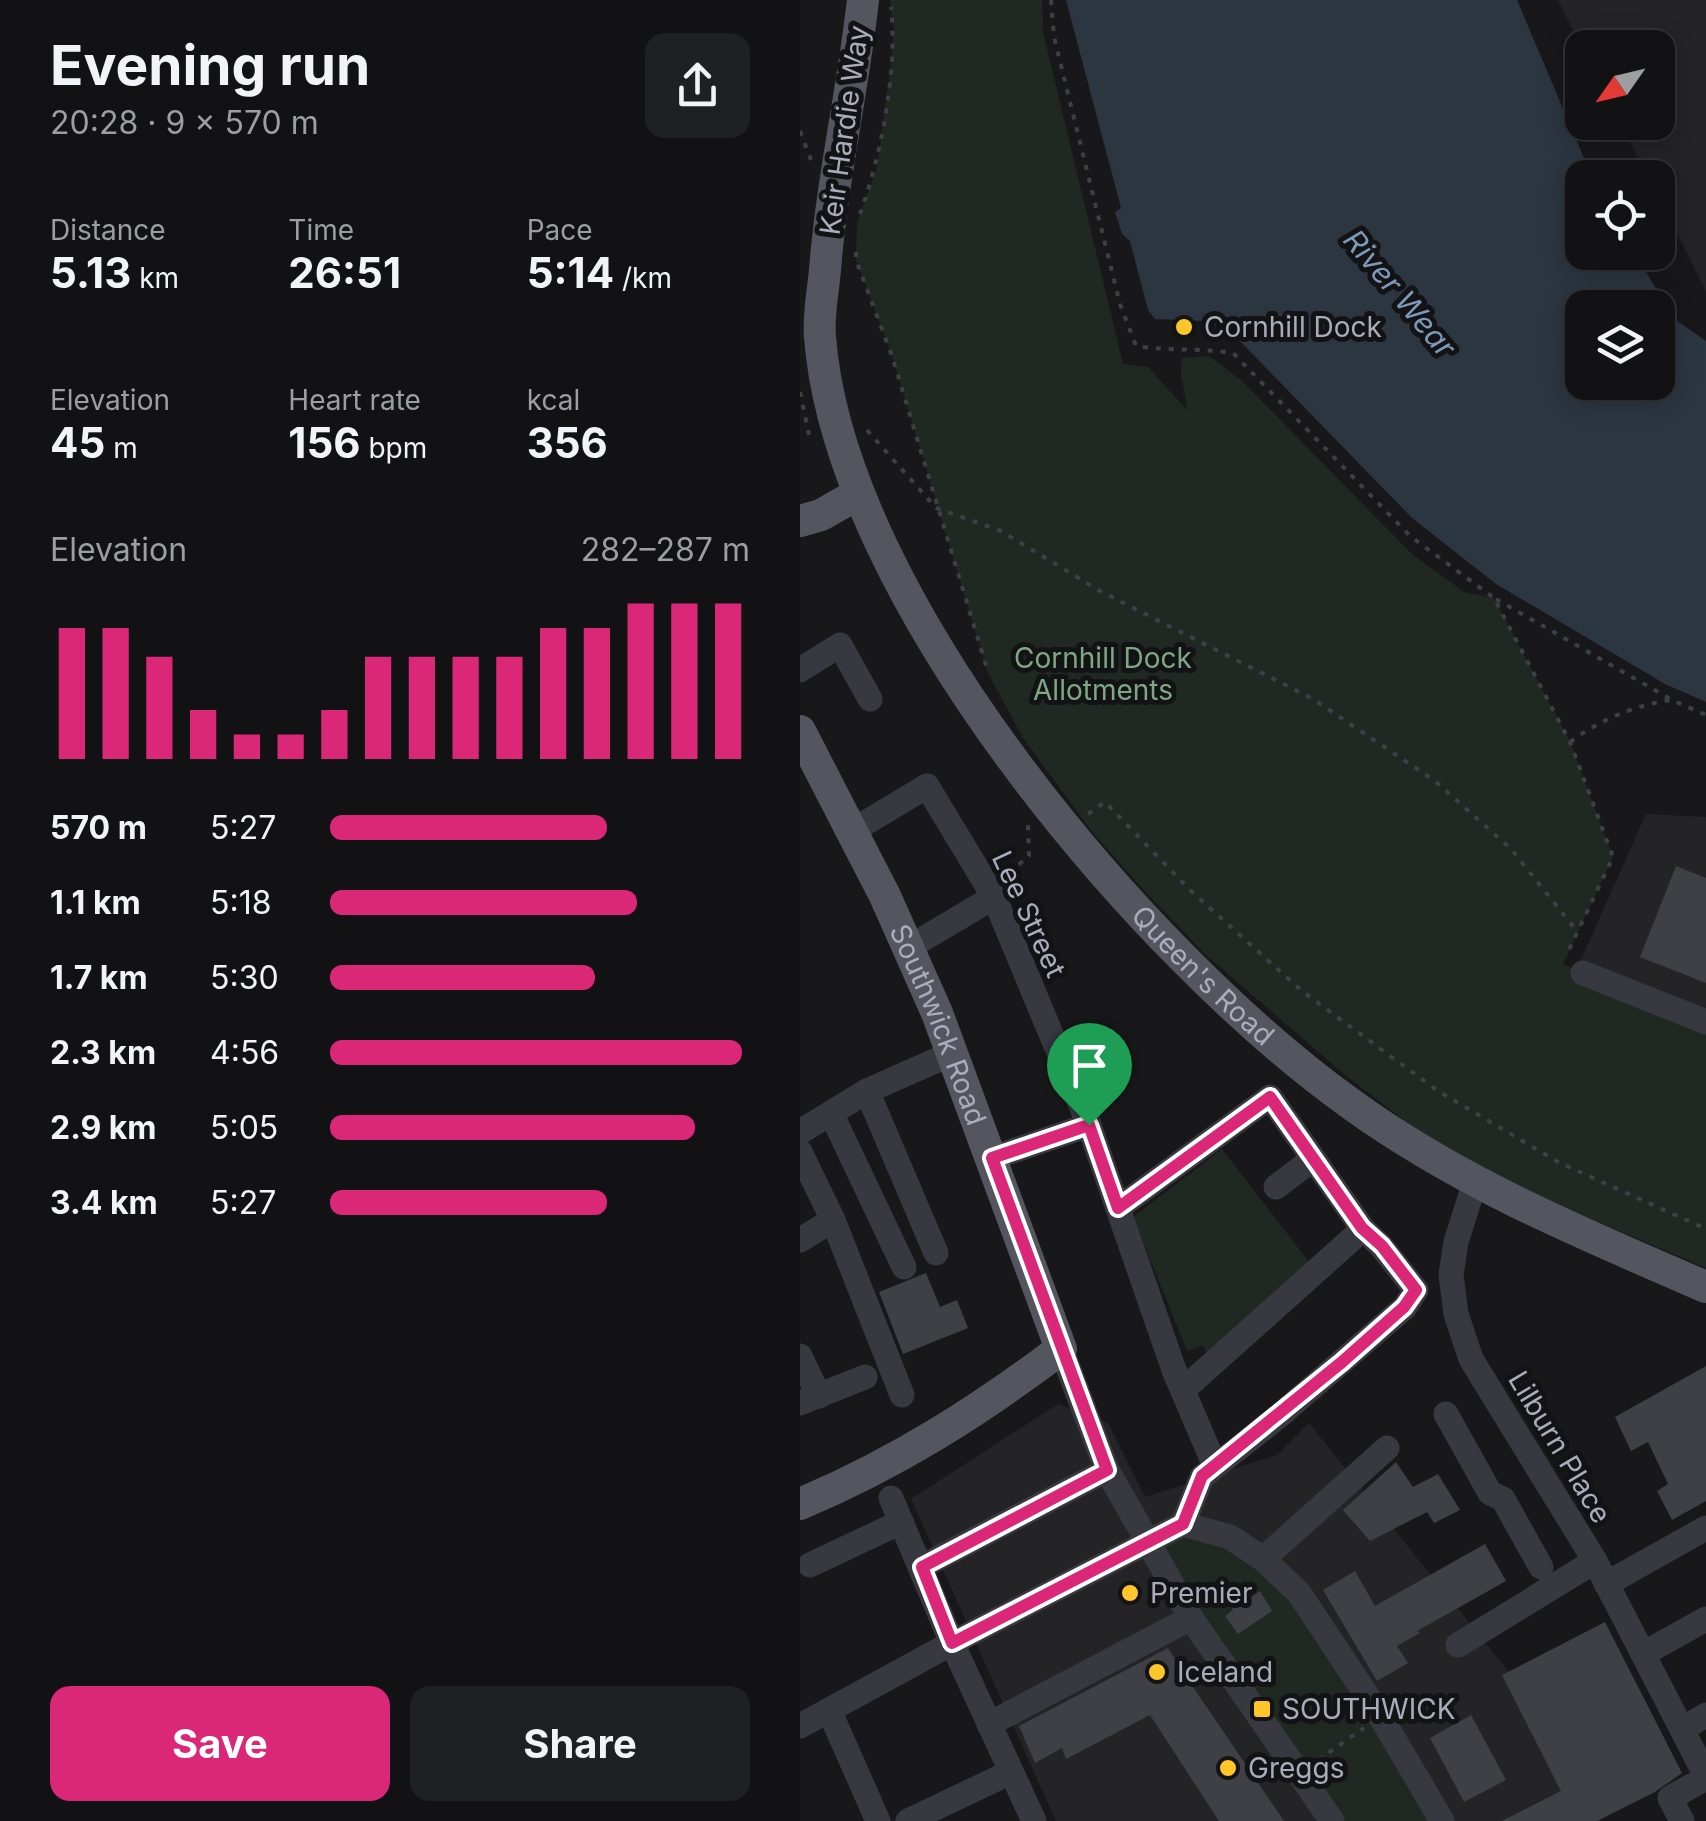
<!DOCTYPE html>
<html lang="en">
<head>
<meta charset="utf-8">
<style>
	body { margin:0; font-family:Inter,sans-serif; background:#1f2022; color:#f1f3f6; height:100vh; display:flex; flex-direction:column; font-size:38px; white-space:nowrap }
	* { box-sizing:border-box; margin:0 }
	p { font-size:32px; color:#9c9ea0 }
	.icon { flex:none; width:55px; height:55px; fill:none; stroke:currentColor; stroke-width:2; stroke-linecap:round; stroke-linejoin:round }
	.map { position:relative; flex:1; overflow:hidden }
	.sheet { display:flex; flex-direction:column; background:#121214; width:800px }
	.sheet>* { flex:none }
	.needle { width:65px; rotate:236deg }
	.buttons { position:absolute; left:765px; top:30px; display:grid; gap:20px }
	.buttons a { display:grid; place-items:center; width:110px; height:110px; border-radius:20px; background:#121214; box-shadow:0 5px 25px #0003,0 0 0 2px #313234; font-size:50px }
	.pin { position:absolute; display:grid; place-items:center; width:85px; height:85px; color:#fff; margin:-102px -42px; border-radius:50% 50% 50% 0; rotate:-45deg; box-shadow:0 0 10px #0007 }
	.pin .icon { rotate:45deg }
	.round { display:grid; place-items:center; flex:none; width:105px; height:105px; border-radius:20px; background:#1f2022 }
	.overview { display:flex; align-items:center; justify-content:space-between; height:170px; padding:0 50px }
	h1 { font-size:55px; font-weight:700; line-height:75px }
	.metrics { display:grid; grid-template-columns:repeat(3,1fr); gap:15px; height:170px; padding:10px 50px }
	.metrics div { display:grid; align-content:center }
	.metrics b { font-size:42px; font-weight:700 }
	.metrics small { font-size:28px; font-weight:400 }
	.metrics p { font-size:28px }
	.chart { height:280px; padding:20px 50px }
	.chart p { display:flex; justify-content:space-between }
	.chart svg { width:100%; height:180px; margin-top:10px; stroke:#db2777; stroke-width:6 }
	.button { display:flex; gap:20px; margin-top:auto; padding:20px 50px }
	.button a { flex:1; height:115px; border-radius:20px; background:#db2777; color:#fff; font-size:40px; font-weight:700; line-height:115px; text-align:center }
	.button a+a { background:#1f2022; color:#f1f3f6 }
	ul { padding:0 50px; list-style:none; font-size:32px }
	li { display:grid; grid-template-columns:160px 120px 1fr; align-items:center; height:75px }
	li i { height:25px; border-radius:12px; background:#db2777 }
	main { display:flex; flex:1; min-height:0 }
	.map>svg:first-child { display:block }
</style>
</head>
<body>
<main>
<section class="sheet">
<div class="overview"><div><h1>Evening run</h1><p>20:28 · 9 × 570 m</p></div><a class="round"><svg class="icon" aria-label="share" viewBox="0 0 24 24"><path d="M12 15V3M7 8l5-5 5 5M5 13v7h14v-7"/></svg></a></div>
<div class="metrics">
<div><p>Distance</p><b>5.13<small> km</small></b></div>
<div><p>Time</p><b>26:51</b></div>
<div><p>Pace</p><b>5:14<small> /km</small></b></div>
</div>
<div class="metrics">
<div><p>Elevation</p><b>45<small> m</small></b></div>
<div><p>Heart rate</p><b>156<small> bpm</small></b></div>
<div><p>kcal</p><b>356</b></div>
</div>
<div class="chart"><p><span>Elevation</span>282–287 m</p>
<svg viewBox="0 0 160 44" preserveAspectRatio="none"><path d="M5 44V12M15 44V12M25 44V19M35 44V32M45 44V38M55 44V38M65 44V32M75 44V19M85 44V19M95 44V19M105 44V19M115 44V12M125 44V12M135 44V6M145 44V6M155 44V6"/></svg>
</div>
<ul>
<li><b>570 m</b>5:27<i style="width:66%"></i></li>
<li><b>1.1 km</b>5:18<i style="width:73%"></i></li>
<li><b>1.7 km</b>5:30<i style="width:63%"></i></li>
<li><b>2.3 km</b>4:56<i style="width:98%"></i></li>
<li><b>2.9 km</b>5:05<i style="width:87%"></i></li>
<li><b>3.4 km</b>5:27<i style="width:66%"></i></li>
</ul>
<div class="button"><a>Save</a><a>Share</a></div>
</section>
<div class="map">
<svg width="906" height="1821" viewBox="0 0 906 1821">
	<rect width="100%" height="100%" fill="#18181a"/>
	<g fill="#242427">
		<path d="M758,0H906V291L858,196V178L848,177L820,123L858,122V48H782Z"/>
		<path d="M846,814L906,817V1121L753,1023Z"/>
		<path d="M258,1404L308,1423L345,1497L477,1455L509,1423L748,1721L801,1821H256L111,1499Z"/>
	</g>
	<g fill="#1f2921">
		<path d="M90,0H242L243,32L323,364L348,367L388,411L381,375L382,358L409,356L441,380L612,554L664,592L694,598L770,742L813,857L763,964L906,1022V1268L756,1204L682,1167L613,1127L545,1075L406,955L339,885L293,833L223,738L188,673L92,356L56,260L57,222L77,168L91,64L94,30Z"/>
		<path d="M422,1149L513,1267L409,1360L403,1345L387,1351L333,1217Z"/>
		<path d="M383,1524L463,1559L642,1821H532L347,1541Z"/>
	</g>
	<path fill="#2c3640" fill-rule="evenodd" d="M266,0H717L792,177L782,178V252L835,253L873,318L906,341V702L865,684L696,584L612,518L433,334L423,335L410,318L404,321L355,319L348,310L330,241L322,234L315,212L321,208ZM782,308H858V382H782Z"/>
	<g fill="#3f4045">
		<path d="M876,866L906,878V983L840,957Z"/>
		<path d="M126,1273L140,1307L157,1300L168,1328L103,1354L79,1292Z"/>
		<path d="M906,1366V1501L872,1520L857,1491L868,1484L848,1442L831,1451L815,1417Z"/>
		<path d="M596,1462L613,1487L638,1474L660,1510L634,1523L627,1512L570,1541L543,1510Z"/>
		<path d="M685,1544L706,1581L617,1631L620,1633L597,1646L608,1663L577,1681L523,1590L555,1571L575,1606Z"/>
		<path d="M460,1591L472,1611L438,1634L425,1616L433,1610L430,1605L444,1595L447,1600Z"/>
		<path d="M805,1622L882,1773L855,1792L797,1821H702L761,1791L702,1675Z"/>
		<path d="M368,1648L387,1678L484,1821H419L350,1715L266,1759L262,1748L235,1763L219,1726Z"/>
		<path d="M671,1715L706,1780L664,1802L630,1738Z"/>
	</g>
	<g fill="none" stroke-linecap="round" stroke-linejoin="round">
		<g stroke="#3e4047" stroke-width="4" stroke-dasharray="5 8" stroke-linecap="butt">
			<path d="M251,0L254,37L320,304L336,346C368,351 400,348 433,353L610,536L694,598L770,742L813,857L766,956"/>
			<path d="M0,131L11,160"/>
			<path d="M60,214C81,156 98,69 91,7"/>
			<path d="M56,252V260L92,356L188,672"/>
			<path d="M0,392L10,439L13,438"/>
			<path d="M67,430L136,508L201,531L300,591L513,699L635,781L711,849L776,930"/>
			<path d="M696,599L872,700L906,715"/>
			<path d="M770,742C802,719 831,707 870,700"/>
			<path d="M288,814L305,802L390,890L502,991L638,1091L758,1162L906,1229"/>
			<path d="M209,873L229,856L228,822"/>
			<path d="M518,1760L564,1728"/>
		</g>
		<g stroke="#383940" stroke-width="25">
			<path d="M0,670L40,645L70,699"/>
			<path d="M52,831L127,786L194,897L289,1125L374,1370L415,1466"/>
			<path d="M108,948L194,897"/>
			<path d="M783,973L906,1022"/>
			<path d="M67,1091L136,1253"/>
			<path d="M31,1113L104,1267"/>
			<path d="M0,1132L67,1091L153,1053"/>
			<path d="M0,1152L33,1220L102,1395"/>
			<path d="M192,1158L289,1125"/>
			<path d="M675,1182L656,1242L651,1275L656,1314L671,1359L795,1561L906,1776"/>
			<path d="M476,1187L513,1159"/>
			<path d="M318,1208L470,1097L563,1229L581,1246L616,1290L605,1307L479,1416L402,1477L383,1524"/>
			<path d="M0,1240L33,1220"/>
			<path d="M261,1349L307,1470L393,1621L532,1821"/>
			<path d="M0,1356L19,1396"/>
			<path d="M383,1390L563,1229"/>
			<path d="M0,1403L65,1377"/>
			<path d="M646,1414L690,1493L703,1499L741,1567"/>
			<path d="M91,1498L152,1643L234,1821"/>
			<path d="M463,1559L587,1448"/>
			<path d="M10,1565L101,1522"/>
			<path d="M121,1567L307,1470"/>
			<path d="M806,1584L906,1528"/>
			<path d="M658,1645L795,1561"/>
			<path d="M843,1654L906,1619"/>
			<path d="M29,1710L78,1821"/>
			<path d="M189,1724L391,1618"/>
			<path d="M0,1726L152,1643L383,1524L430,1537L463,1559L499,1593L581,1717L642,1821"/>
			<path d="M882,1729L906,1715"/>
			<path d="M108,1821L211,1772"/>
			<path d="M882,1821L870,1798L906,1778"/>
		</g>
		<g stroke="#54565f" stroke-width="32">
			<path id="s1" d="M63,0C53,90 32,179 25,270C23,292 18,316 20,337C40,599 344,956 551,1104C660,1183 783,1234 906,1287"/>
			<path d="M0,521L21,515L58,494"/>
			<path id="s2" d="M0,731L85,896L137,1013L261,1349C177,1412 97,1463 0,1504"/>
		</g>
	</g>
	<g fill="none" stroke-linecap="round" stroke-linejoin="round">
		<defs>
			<path id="route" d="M470,1097L562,1228L582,1246L616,1290L604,1307L542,1362L402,1476L383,1524L152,1643L122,1567L307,1470L192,1158L289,1125L318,1208Z"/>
		</defs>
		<use href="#route" stroke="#fff" stroke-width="20"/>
		<use href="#route" stroke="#db2777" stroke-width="12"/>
	</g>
	<g fill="#ffc62b" stroke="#131315" stroke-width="4">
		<circle cx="384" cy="327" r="10"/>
		<circle cx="330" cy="1593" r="10"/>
		<circle cx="357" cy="1672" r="10"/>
		<rect x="452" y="1699" width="20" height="20" rx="5"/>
		<circle cx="428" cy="1768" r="10"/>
	</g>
	<g text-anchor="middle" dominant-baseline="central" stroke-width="10" stroke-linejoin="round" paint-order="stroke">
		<g font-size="28" fill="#a9adbb" stroke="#131315">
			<text transform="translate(44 130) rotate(-82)">Keir Hardie Way</text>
			<text transform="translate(229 914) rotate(65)">Lee Street</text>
			<text stroke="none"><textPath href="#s1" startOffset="1098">Queen's Road</textPath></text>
			<text stroke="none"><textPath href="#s2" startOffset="325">Southwick Road</textPath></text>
			<text transform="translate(760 1447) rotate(59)">Lilburn Place</text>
		</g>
		<g font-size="28" fill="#a9adbb" stroke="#131315" text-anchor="start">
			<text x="404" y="327">Cornhill Dock</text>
			<text x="350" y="1593">Premier</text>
			<text x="377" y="1672">Iceland</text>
			<text x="482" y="1709">SOUTHWICK</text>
			<text x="448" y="1768">Greggs</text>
		</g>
		<g font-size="28" fill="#7ea884" stroke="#131315">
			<text x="303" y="658">Cornhill Dock<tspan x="303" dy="32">Allotments</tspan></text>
		</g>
		<g font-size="30" font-style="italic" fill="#7d99b9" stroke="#131315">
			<text transform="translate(600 293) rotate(50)">River Wear</text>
		</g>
	</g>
</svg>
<div class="buttons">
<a><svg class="needle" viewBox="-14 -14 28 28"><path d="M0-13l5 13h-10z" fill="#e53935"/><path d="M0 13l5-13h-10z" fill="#9c9ea0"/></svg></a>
<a><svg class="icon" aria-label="locate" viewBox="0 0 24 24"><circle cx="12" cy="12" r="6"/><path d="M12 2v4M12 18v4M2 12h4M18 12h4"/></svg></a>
<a><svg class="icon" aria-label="layers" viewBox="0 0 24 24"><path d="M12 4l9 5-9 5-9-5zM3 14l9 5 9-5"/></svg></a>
</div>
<div class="pin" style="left:289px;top:1125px;background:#1e9e55"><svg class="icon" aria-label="arrive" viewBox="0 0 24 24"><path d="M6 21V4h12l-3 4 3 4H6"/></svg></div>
</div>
</main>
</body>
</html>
